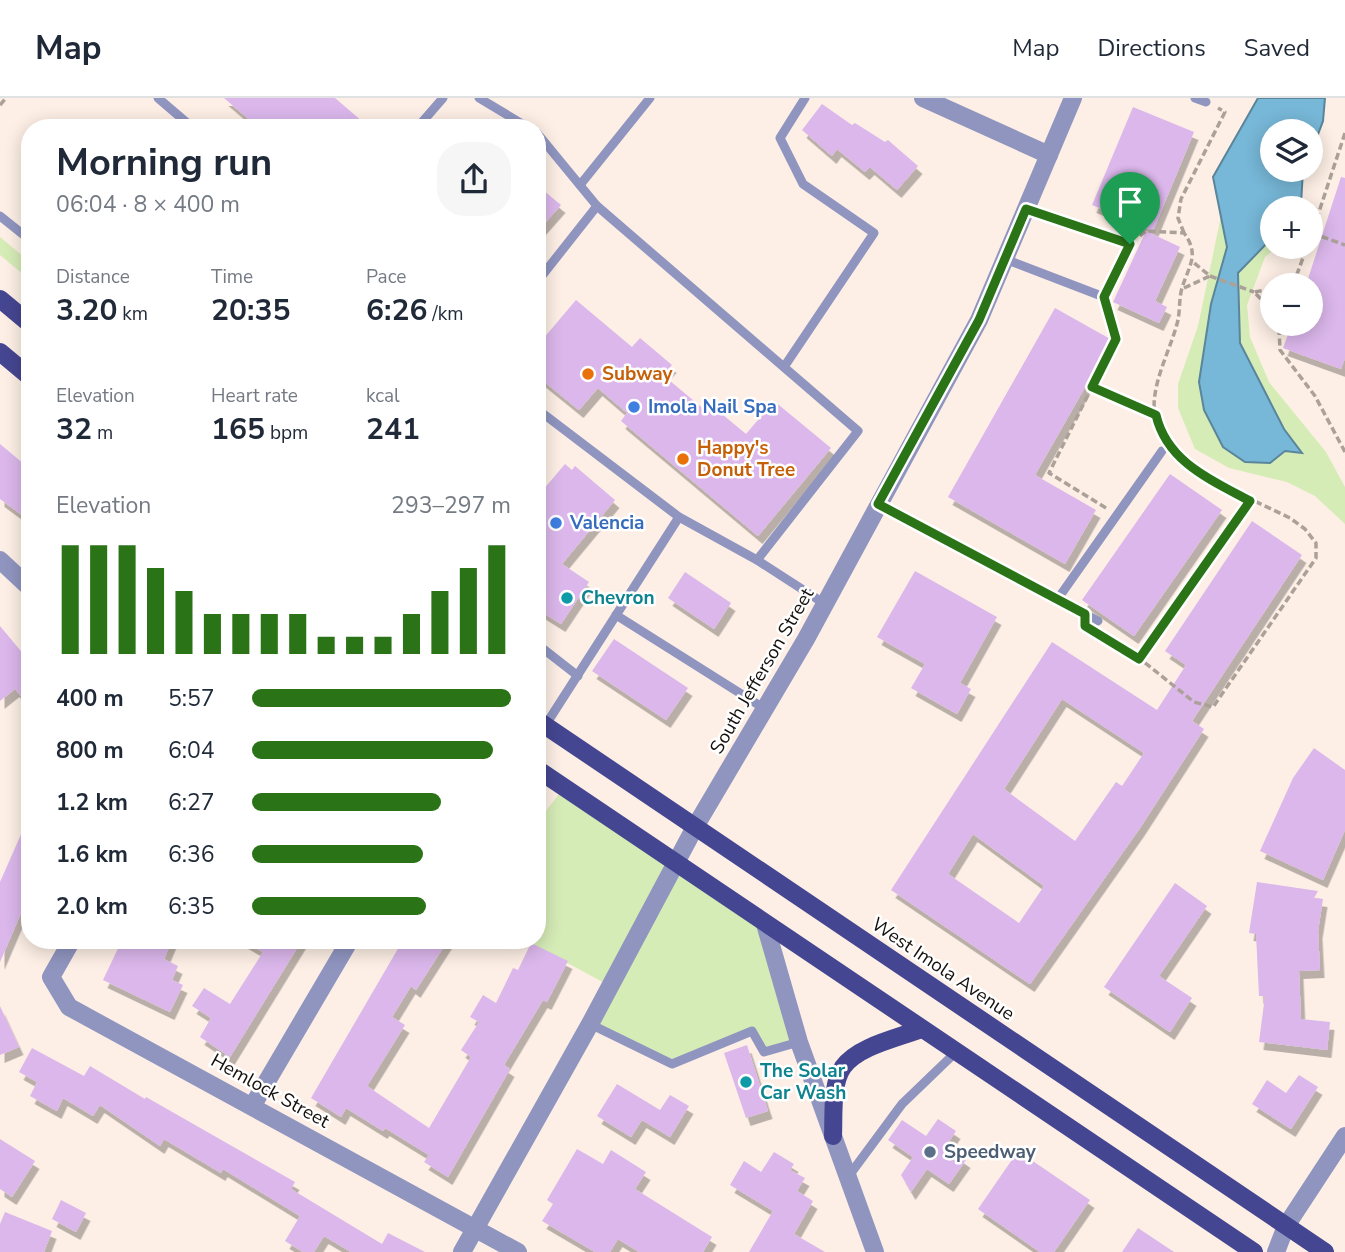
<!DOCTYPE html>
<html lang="en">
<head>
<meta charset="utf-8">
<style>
	body { margin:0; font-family:"Nunito Sans",sans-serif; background:#f6f6f7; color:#1f2937; height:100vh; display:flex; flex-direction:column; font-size:26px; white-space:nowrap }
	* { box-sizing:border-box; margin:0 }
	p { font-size:23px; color:#747a83 }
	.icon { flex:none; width:38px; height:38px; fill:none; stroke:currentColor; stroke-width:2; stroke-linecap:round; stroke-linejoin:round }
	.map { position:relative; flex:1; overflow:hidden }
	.panel { position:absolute; left:21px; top:21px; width:525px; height:830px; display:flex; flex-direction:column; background:#fff; border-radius:28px; box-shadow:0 4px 18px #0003 }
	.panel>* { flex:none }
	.controls { position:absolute; left:1260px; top:21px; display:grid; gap:14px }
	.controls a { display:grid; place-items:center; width:63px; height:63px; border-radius:50%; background:#fff; box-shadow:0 4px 18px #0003; font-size:35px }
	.pin { position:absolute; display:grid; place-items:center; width:60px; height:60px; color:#fff; margin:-72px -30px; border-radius:50% 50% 50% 0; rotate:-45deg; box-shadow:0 0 7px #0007 }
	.pin .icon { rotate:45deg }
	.round { display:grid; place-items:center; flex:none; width:74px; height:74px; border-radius:28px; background:#f6f6f7 }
	.head { display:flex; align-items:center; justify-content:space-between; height:119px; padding:0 35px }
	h1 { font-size:38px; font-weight:700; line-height:52px }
	.figures { display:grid; grid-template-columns:repeat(3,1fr); gap:10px; height:119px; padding:7px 35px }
	.figures div { display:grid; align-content:center }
	.figures b { font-size:30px; font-weight:700 }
	.figures small { font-size:19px; font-weight:400 }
	.figures p { font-size:19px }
	.chart { height:196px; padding:14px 35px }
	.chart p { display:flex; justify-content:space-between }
	.chart svg { width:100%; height:126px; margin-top:7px; stroke:#2a7317; stroke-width:6 }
	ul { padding:0 35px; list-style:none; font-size:23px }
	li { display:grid; grid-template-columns:112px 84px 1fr; align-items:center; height:52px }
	li i { height:18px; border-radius:9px; background:#2a7317 }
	header { display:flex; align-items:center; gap:42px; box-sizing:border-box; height:98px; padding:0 35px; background:#fff; border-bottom:2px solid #e0e1e3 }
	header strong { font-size:33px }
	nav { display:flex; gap:38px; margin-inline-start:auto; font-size:24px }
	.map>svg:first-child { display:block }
</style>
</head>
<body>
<header>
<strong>Map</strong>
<nav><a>Map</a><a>Directions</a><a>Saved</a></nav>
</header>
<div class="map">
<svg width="1345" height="1154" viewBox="0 0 1345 1154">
	<defs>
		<filter id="shadow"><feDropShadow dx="4.5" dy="8" stdDeviation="0" flood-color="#0004"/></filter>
	</defs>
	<rect width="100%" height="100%" fill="#fdefe5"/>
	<g fill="#d6ecb7">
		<path d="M1272,72L1266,136L1272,137V149H1277L1265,159L1247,207L1250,239L1269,284L1326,354L1345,389V426L1315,398L1287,384L1229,370L1195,351L1178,310V286L1198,228L1221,118L1227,149L1204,244V312L1212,327L1285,353L1301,354L1284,332L1240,245L1238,175Z"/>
		<path d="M0,139L30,164V182L0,157Z"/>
		<path d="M564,690L765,826L799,944L764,954L752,933L672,966L590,926L610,888L525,842H537V724Z"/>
	</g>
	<path fill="#77b7d7" stroke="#5a859a" stroke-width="2" d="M1258,0H1325L1323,23L1311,55V33H1272V72H1303L1301,106L1297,110H1272V140L1238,175L1240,245L1284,331L1302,355L1285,353L1270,365L1245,364L1223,349L1204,312L1199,284L1211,206L1227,149L1213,79Z"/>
	<g fill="#dbb7eb" fill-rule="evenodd" filter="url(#shadow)">
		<path d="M224,0H335L370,30H259Z"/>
		<path d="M822,6L852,27L855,25L885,44L888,42L918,68L897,92L870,69L865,74L837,51L832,58L802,32Z"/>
		<path d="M1133,9L1194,34L1153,133L1092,107Z"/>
		<path d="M1341,79L1345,80V260L1341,271L1283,250L1292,226H1311V187H1306Z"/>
		<path d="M537,87L561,107L537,134Z"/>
		<path d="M1146,133L1180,149L1155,203L1167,209L1159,225L1113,204Z"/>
		<path d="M576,202L632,249L640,240L672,267L663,277L706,313L711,307L746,336L774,303L831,350L758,438L621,323L627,315L598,290L579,312L537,278V248Z"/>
		<path d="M1055,210L1112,242L1035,377L1096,412L1065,466L948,399Z"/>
		<path d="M0,346L24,366L22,369L30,376V423L0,401Z"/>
		<path d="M565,366L572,372L575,368L615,402L562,466L589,484L561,526L537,511V399Z"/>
		<path d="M1170,376L1222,412L1134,538L1082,502Z"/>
		<path d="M1252,423L1302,457L1192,623L1204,631L1140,730L1030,886L891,792L1052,544L1157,612L1186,567L1165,553ZM1062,601L1144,655L1122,688L1116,684L1075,743L1004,691ZM973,736L1044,788L1019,825L948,776Z"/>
		<path d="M915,473L997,519L960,585L971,591L957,616L911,590L925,566L877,539Z"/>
		<path d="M685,474L731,505L714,531L668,500Z"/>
		<path d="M0,528L30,564V608L15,591L0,603Z"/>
		<path d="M614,541L688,590L666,622L592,573Z"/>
		<path d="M1314,650L1345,672V732L1323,782L1260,753L1293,680Z"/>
		<path d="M30,716V794L0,864V784Z"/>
		<path d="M1257,784L1318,793L1314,800L1323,801L1318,833L1320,872L1299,873L1301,921L1330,924L1327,952L1259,944L1265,898H1259L1256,836L1249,835Z"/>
		<path d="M1175,785L1207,808L1159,878L1192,900L1170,934L1104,889Z"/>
		<path d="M122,842H172L164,861L178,868L172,882L183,887L170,914L103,882Z"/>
		<path d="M242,842H302L230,959L200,939L211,920L192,908L204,890L230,906L263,854Z"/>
		<path d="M403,842H448L416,892L411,888L392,919L405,927L367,988L429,1030L471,959L461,952L479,924L470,919L483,897L496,905L513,870L518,872L531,845L568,863L547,904L543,902L504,967L510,971L448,1079L424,1064L429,1057L385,1030L383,1033L346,1010L341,1019L311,1000Z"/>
		<path d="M0,908L19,949L0,957Z"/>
		<path d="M747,947L768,1013L746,1020L724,955Z"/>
		<path d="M32,950L84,978L90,968L145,1001L146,999L295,1084L291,1091L382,1146L388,1135L425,1154H351L324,1138L314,1154H303L285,1143L300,1118L223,1071L221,1075L164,1041L160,1048L100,1007L93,1018L63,1000L57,1013L30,998L37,984L19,974Z"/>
		<path d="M1299,977L1318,989L1291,1031L1252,1006L1267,982L1286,995Z"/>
		<path d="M617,986L660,1012L670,997L689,1008L670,1039L642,1022L631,1039L597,1018Z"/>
		<path d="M938,1021L956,1033L946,1048L966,1062L949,1086L927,1071L911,1094L901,1077L913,1059L888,1042L902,1022L926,1038Z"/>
		<path d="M0,1041L35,1063L12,1099L0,1091Z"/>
		<path d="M577,1051L603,1066L611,1052L646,1074L635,1091L712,1139L703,1154H639L618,1141L610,1154H595L542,1123L553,1106L547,1102Z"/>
		<path d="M1018,1053L1090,1102L1054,1154H1040L978,1111Z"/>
		<path d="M774,1054L794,1066L790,1072L805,1080L797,1093L813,1103L794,1136L825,1154H749L773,1113L730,1087L744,1063L761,1074Z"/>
		<path d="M61,1102L86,1115L76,1134L52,1121Z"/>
		<path d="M5,1114L52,1133L44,1154H0V1126Z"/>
		<path d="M1138,1130L1174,1154H1122Z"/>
	</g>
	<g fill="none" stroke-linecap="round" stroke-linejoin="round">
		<g stroke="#aca199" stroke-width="3.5" stroke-dasharray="7 3.5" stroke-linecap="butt">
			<path d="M0,7L6,0"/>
			<path d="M1345,35L1312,135L1345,147"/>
			<path d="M1184,135L1178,120L1181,101L1225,14L1218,10"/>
			<path d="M1140,138L1146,133L1184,135C1200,157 1189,167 1182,190C1179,200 1180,212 1178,222C1170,257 1140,302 1162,337"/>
			<path d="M1210,178L1254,194"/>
			<path d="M1282,187L1294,180"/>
			<path d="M1293,187L1307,149"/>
			<path d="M1184,190L1210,178L1193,164"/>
			<path d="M1272,191L1254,194L1272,212"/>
			<path d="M1277,226L1279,230L1280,226"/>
			<path d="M1279,230L1280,252L1315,298L1345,354"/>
			<path d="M1092,289L1156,317"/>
			<path d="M1106,410L1049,375L1116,241L1108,212"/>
			<path d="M1100,538L1139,560L1194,604L1213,609L1316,460V445L1305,431L1290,420L1202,378L1177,358"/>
			<path d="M1139,560L1250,403"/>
		</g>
		<g stroke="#9095c0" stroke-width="9">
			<path d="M158,0L193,30"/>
			<path d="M479,0L529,30"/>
			<path d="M1195,0L1206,4"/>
			<path d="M417,30L443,0"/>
			<path d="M537,35L597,108L858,333L757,462"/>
			<path d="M580,87L650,0"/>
			<path d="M0,118L30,142"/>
			<path d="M1005,161L1104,199L1130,146L1026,111"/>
			<path d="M537,184L597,108"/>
			<path d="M784,269L874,135L803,86L780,40L805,0"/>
			<path d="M537,311L679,419L757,462L825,506"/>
			<path d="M879,406L1098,523"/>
			<path d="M1057,502L1162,353"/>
			<path d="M616,517L765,611"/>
			<path d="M537,546L578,578"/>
			<path d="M545,628L679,419"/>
			<path d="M590,926L672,966L752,933L764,954L799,944"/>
			<path d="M848,1079L902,1006L956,954"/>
		</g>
		<g stroke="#9095c0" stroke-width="18">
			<path d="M923,0L1049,57"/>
			<path d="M0,462L30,490"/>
			<path d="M765,826L799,944L875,1154"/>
			<path d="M72,842L51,879L69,909L518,1154"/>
			<path d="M253,1007L350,842"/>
			<path d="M1276,1154L1286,1128L1345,1038"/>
		</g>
		<path stroke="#9095c0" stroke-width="18" d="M462,1154L590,926L695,729L806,541L979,222L1073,0"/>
		<g stroke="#454691" stroke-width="18">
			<path d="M0,201L30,226"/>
			<path d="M0,254L30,279"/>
			<path d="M537,622L1325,1154"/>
			<path d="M537,671L1254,1154"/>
			<path d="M833,1038C834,1018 831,986 843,969C858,948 898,940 921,931"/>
		</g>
	</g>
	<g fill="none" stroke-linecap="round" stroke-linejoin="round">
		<defs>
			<path id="route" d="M1026,111L1130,146L1104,199L1116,241L1092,289L1156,317C1167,364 1211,382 1250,403L1139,561L1085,528V516L878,406L979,222Z"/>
		</defs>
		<use href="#route" stroke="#fff" stroke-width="14"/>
		<use href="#route" stroke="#2a7317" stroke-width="9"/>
	</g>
	<g fill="#e8710a" stroke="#fff" stroke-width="2.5">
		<circle cx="588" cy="276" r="7"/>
		<circle cx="683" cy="361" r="7"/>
	</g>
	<g fill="#3f7fe0" stroke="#fff" stroke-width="2.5">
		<circle cx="634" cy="309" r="7"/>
		<circle cx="556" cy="425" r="7"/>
	</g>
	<g fill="#0f9aa8" stroke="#fff" stroke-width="2.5">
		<circle cx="567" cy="500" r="7"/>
		<circle cx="746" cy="984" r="7"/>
	</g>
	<circle fill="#5c6f8a" stroke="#fff" stroke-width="2.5" cx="930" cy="1054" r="7"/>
	<g text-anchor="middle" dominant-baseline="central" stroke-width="5" stroke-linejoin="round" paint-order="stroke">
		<g font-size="19" font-weight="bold" fill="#c56008" stroke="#fff" text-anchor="start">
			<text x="602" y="276">Subway</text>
			<text x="697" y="350">Happy's<tspan x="697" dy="22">Donut Tree</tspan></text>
		</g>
		<g font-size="19" font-weight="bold" fill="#366cbe" stroke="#fff" text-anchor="start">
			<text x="648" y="309">Imola Nail Spa</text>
			<text x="570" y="425">Valencia</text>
		</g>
		<g font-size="19" font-weight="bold" fill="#0d838f" stroke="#fff" text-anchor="start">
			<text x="581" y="500">Chevron</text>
			<text x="760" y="973">The Solar<tspan x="760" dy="22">Car Wash</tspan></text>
		</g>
		<g font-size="19" fill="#15100b" stroke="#fff">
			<text transform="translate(762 573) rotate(-60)">South Jefferson Street</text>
			<text transform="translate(943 871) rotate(34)">West Imola Avenue</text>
			<text transform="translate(270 993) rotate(29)">Hemlock Street</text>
		</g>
		<g font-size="19" font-weight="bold" fill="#4e5e75" stroke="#fff" text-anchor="start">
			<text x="944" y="1054">Speedway</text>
		</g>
	</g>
</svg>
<div class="controls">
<a><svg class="icon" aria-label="layers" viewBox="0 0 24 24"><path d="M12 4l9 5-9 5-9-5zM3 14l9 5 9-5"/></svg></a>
<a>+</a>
<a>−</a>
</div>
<div class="pin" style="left:1130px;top:146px;background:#1e9e55"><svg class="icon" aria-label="arrive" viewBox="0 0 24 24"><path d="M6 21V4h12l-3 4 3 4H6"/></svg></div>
<section class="panel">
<div class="head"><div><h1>Morning run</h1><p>06:04 · 8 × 400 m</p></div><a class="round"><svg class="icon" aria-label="share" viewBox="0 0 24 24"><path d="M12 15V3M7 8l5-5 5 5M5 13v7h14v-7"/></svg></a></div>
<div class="figures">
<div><p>Distance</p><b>3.20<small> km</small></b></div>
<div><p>Time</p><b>20:35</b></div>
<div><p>Pace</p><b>6:26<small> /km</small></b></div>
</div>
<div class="figures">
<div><p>Elevation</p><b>32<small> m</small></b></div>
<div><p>Heart rate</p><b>165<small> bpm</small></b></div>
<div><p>kcal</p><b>241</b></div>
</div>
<div class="chart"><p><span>Elevation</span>293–297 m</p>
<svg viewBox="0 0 160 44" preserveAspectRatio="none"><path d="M5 44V6M15 44V6M25 44V6M35 44V14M45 44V22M55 44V30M65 44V30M75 44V30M85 44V30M95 44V38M105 44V38M115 44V38M125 44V30M135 44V22M145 44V14M155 44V6"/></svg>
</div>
<ul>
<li><b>400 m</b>5:57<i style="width:100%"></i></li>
<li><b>800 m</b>6:04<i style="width:93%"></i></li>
<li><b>1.2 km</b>6:27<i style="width:73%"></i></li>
<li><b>1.6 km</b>6:36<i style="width:66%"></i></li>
<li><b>2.0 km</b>6:35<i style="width:67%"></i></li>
</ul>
</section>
</div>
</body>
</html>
